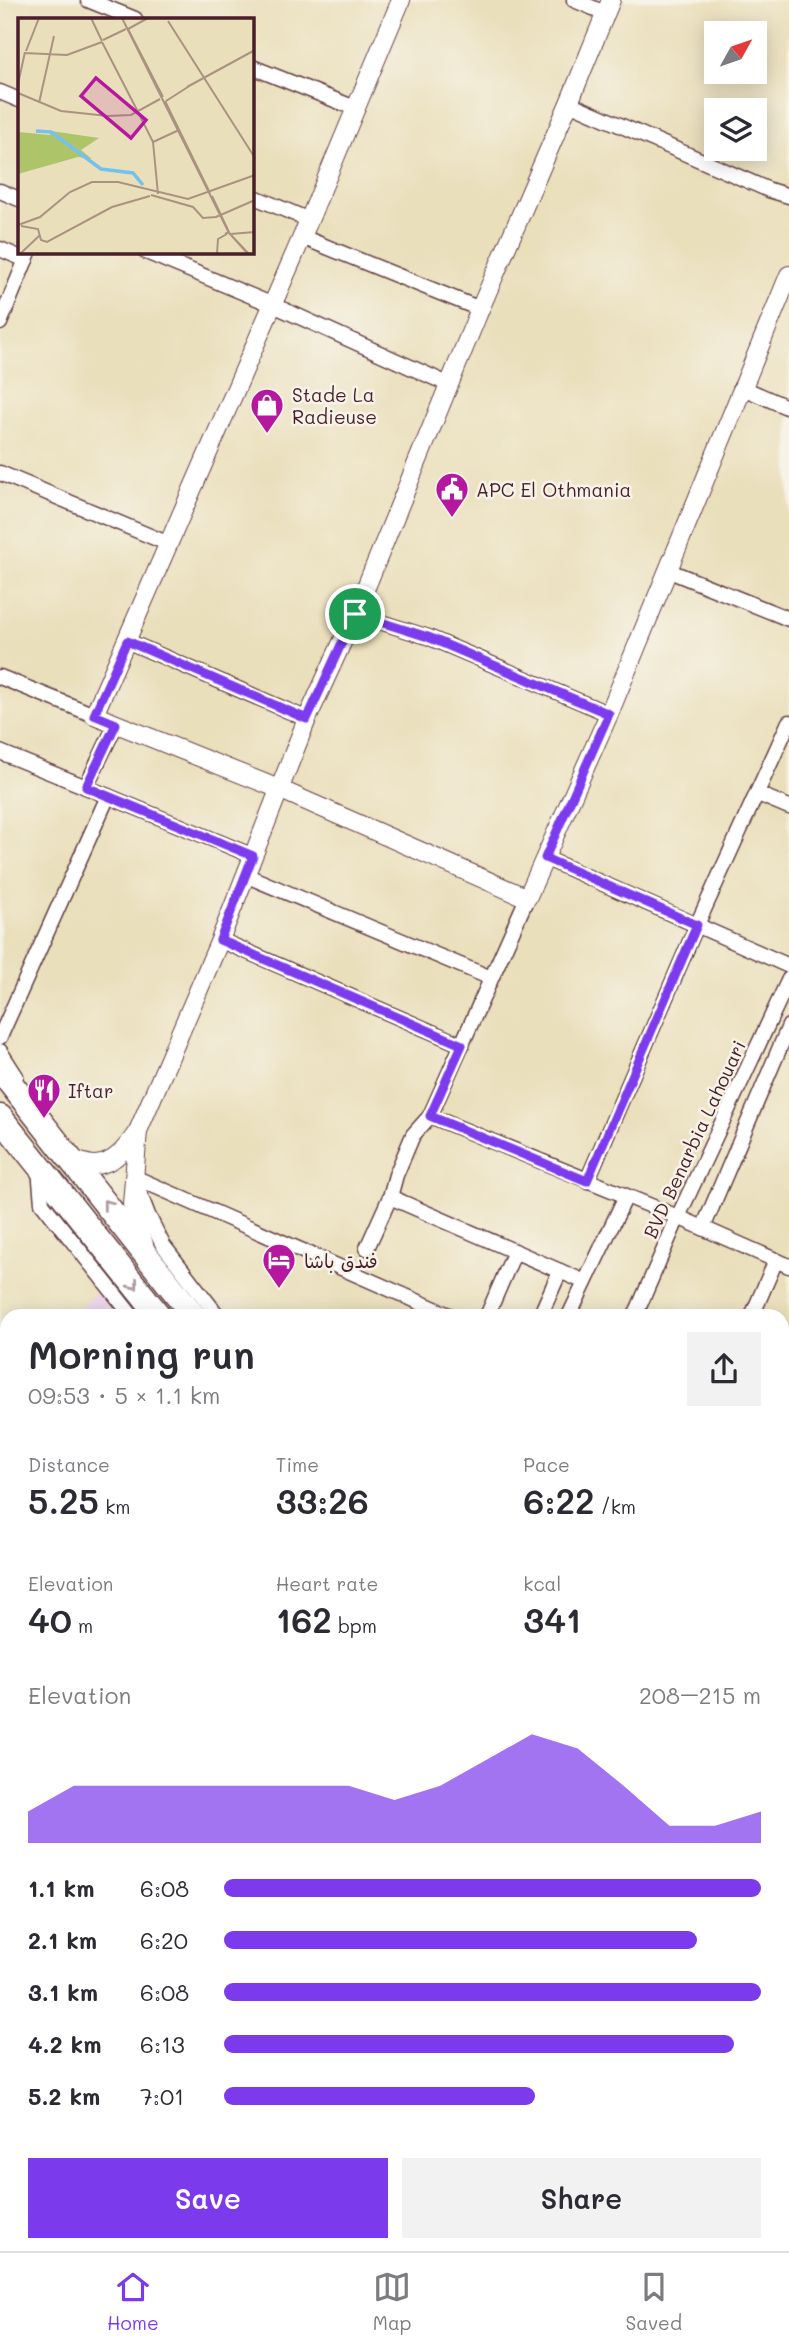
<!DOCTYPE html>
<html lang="en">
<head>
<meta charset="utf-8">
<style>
	body { margin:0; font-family:Mali,"Playpen Sans Arabic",sans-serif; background:#f2f2f3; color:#2b2b33; height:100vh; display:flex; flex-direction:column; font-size:26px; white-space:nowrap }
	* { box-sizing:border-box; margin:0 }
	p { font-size:23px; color:#7c7c81 }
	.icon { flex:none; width:38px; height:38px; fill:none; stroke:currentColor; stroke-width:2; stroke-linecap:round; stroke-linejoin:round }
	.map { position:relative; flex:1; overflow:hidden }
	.sheet { position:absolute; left:0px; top:1309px; width:789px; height:943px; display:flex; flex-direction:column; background:#fff; border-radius:21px 21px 0 0; box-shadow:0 4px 18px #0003 }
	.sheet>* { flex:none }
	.needle { width:46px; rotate:50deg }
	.tools { position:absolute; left:704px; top:21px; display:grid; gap:14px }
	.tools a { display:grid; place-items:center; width:63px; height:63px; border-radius:0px; background:#fff; box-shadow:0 4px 18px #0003; font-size:35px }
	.pin { position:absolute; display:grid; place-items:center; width:60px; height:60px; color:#fff; margin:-30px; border:4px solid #fff; border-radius:50%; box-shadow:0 2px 7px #0007 }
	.round { display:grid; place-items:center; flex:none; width:74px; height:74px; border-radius:0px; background:#f2f2f3 }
	.head { display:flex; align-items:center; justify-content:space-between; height:119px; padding:0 28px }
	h1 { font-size:38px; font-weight:600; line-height:52px }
	.stats { display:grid; grid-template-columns:repeat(3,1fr); gap:10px; height:119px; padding:7px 28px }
	.stats div { display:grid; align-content:center }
	.stats b { font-size:35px; font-weight:600 }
	.stats small { font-size:19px; font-weight:400 }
	.stats p { font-size:19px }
	.chart { height:196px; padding:14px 28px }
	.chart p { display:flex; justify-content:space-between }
	.chart svg { width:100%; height:126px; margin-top:7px; fill:#7c3aed; opacity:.7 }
	.button { display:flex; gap:14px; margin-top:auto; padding:14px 28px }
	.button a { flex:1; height:80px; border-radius:0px; background:#7c3aed; color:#fff; font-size:28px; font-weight:600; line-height:80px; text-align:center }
	.button a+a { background:#f2f2f3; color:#2b2b33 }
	ul { padding:0 28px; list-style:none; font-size:23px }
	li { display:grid; grid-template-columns:112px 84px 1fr; align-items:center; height:52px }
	li i { height:18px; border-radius:9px; background:#7c3aed }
	.tabs { display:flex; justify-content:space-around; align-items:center; height:98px; border-top:2px solid #e1e1e2; background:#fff; font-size:19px; color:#7c7c81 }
	.tabs a { display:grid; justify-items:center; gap:4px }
	.tabs .on { color:#7c3aed }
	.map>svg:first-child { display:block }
</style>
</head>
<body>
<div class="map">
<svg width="789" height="2251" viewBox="0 0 789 2251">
	<rect width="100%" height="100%" fill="#f7f3e8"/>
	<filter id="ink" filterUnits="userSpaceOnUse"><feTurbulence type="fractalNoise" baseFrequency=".0143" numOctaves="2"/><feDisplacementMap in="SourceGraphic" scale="14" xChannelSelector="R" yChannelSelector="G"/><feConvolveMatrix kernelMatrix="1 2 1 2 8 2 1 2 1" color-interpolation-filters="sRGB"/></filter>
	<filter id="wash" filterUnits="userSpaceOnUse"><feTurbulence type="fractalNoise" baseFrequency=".00686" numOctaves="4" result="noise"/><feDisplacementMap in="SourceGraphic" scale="28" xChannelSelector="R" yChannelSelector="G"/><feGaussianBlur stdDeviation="1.57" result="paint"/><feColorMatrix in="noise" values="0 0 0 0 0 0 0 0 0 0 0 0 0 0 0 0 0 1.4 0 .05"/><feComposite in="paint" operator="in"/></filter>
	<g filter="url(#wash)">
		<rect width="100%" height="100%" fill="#eadfbb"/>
		<g fill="#ebd1eb">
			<path d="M97,1292L117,1316H72Z"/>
			<path d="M7,1376V1575L0,1573V1383Z"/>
			<path d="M789,2007V2251H710L696,2245H782V2022Z"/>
		</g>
		<path fill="#aec469" stroke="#7c724a" stroke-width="2" d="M0,1583L7,1585V1660L0,1657Z"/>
	</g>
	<g filter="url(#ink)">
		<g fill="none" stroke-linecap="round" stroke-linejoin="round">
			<defs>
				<g id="minor">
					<path d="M88,0L135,19"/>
					<path d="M574,0L605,13"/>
					<path d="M252,67L355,108"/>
					<path d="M0,92L19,100"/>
					<path d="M569,103L769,190L789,196"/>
					<path d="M0,191L19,199"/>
					<path d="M252,196L307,219"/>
					<path d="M302,237L480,309"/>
					<path d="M0,249L26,260"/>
					<path d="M146,252L271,304L450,385"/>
					<path d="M0,323L29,252"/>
					<path d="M741,387L789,408"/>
					<path d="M0,473L169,544"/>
					<path d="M667,570L789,619"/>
					<path d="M355,614L428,637L609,714"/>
					<path d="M127,641L307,719"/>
					<path d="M0,677L94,715"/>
					<path d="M116,724L86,787L253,856"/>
					<path d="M0,752L86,787"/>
					<path d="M758,794L789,807"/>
					<path d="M545,858L789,966"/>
					<path d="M245,875L491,978"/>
					<path d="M220,940L462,1045"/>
					<path d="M0,1037L108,796"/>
					<path d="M0,1051L16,1076"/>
					<path d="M430,1116L678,1217L789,1266"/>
					<path d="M39,1169L42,1203L132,1316"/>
					<path d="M134,1177L451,1316"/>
					<path d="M135,1181L148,1215L163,1245L218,1316"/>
					<path d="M587,1181L697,925L789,722"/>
					<path d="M390,1197L585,1282"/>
					<path d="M703,1228L789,1026"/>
					<path d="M367,1248L390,1197L396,1175L413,1135L430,1116L527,898"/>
					<path d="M487,1316L515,1251"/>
					<path d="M540,1316L560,1271"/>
					<path d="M569,1316L625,1198"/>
					<path d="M635,1316L678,1217L789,979"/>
					<path d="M752,1316L776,1260"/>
					<path d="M782,1382L789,1385"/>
					<path d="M782,1492L789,1494"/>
					<path d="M782,1570L789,1555"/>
					<path d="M782,1667L789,1669"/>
					<path d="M0,1684L7,1686"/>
					<path d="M782,1745L789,1748"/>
					<path d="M0,1867L7,1870"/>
					<path d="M782,1874L789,1878"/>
					<path d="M0,1934L7,1917"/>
					<path d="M0,2024L7,2027"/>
					<path d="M0,2143L7,2146"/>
					<path d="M363,2245L376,2251"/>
					<path d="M520,2245L532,2251"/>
					<path d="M0,2248L7,2232"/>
					<path d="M208,2251L210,2245"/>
					<path d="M310,2251L312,2245"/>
				</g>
				<g id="tertiary">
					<path d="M401,0L302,237L94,715L279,789L527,898L609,714L789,275"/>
					<path d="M138,1131L132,1204L145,1248"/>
					<path d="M68,1158C76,1160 87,1165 95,1165C115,1164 128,1146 138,1131L220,940L307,719L355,614L480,309L569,103L611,0"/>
				</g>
				<g id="secondary">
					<path d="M782,1964L789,1949"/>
					<path d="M658,2251L661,2245"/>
				</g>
				<g id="trunk">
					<path d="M0,1070L194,1316"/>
					<path d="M0,1117L159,1316"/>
					<path d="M782,1817L789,1820"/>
					<path d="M782,1848L789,1851"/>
				</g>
			</defs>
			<use href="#minor" stroke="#623c41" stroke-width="17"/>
			<use href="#tertiary" stroke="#623c41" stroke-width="20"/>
			<use href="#secondary" stroke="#623c41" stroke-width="24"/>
			<use href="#trunk" stroke="#623c41" stroke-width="27"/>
			<use href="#minor" stroke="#fff" stroke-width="14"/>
			<use href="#tertiary" stroke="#fff" stroke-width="18"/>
			<use href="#secondary" stroke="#fff" stroke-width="21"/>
			<use href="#trunk" stroke="#fff" stroke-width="24"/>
		</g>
		<defs><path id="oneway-chevron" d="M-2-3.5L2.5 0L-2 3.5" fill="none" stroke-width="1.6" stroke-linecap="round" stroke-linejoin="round" transform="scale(1.75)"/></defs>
		<g stroke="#ae9aa0">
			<use href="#oneway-chevron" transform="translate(107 1204) rotate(-128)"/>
			<use href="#oneway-chevron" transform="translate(134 1285) rotate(51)"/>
		</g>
	</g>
	<g fill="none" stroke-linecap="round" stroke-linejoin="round" filter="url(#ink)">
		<defs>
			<path id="route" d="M355,614L428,637L609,714L545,858L697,925L587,1181L430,1116L462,1045L220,940L253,856L86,787L116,724L94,715L127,641L307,719Z"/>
		</defs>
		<use href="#route" stroke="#fff" stroke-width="14"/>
		<use href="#route" stroke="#7c3aed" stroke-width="9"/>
	</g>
	<defs>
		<symbol id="shop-pin" viewBox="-11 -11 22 30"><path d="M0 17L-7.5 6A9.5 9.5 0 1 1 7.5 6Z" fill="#b5179e" stroke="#f7f3e8"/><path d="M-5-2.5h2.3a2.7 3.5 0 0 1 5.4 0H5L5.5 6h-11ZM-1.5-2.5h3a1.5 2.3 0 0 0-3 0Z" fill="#fff"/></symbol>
		<symbol id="civic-pin" viewBox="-11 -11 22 30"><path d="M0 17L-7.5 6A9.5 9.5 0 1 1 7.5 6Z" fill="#b5179e" stroke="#f7f3e8"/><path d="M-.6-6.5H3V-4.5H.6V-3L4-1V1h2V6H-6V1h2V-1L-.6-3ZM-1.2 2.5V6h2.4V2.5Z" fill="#fff"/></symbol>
		<symbol id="restaurant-pin" viewBox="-11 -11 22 30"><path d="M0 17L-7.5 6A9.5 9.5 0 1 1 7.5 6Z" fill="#b5179e" stroke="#f7f3e8"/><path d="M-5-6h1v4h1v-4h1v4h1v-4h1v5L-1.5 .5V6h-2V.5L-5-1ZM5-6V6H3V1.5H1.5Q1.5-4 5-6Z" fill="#fff"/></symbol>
		<symbol id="hotel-pin" viewBox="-11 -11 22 30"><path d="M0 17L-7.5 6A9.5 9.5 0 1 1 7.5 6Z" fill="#b5179e" stroke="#f7f3e8"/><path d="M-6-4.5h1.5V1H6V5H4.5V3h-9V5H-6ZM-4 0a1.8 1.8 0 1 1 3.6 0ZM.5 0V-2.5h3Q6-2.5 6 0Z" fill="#fff"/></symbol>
	</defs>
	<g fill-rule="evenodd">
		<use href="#shop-pin" x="248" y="386" width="38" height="52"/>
		<use href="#civic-pin" x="433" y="470" width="38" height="52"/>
		<use href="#restaurant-pin" x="25" y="1071" width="38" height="52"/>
		<use href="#hotel-pin" x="260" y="1241" width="38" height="52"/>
	</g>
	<g text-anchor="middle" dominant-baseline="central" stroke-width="5" stroke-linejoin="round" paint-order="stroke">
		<g font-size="19" fill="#4a1f2b" stroke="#f7f3e8" text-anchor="start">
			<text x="292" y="394">Stade La<tspan x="292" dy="22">Radieuse</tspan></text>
			<text x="476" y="489">APC El Othmania</text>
			<text x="68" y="1090">Iftar</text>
			<text x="304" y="1260">فندق باشا</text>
		</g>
		<g font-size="19" fill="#4a1f2b" stroke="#f7f3e8">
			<text transform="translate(694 1139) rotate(-65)">BVD Benarbia Lahouari</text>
		</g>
	</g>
	<g transform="translate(18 18)">
		<rect width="236" height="236" fill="#eadfbb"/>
		<path d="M33,113L81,120L63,132L74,141L60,139L0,156V114L32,117Z" fill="#aec469"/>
		<path fill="none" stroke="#75c1ee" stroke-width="3.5" d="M18,113L33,114L83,151L115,155L125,167"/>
		<path fill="none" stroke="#aa9281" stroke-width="2" d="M73,0L84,23M104,0L211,215L230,236M150,3L237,140M110,11L145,79M110,11L130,0M85,22L108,11M84,24L120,94M8,33L21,0M6,35L49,37L84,24M0,66L7,34M169,69L237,32M0,75L43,93L90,98L113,97L142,81M147,83L192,175M148,83L173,67M21,85L36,18M120,94L135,124L140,176M135,124L161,112M133,177L175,189L185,200L198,199L237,182M194,178L211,214L207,216M0,207L22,199L52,174L74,164H100L170,181L237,157M3,208L20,211L23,222L29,224L94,189L132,178M212,216L237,214M213,217L231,236M2,236L22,217M199,236L200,221L209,216"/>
		<path fill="#b5179e" fill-opacity="0.15" stroke="#b5179e" stroke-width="3.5" d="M78,60L128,102L113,120L63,78Z"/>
		<rect width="236" height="236" fill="none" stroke="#4a1f2b" stroke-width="3.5"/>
	</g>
</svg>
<div class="tools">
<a><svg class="needle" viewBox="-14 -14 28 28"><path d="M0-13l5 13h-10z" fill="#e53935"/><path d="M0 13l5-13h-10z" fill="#7c7c81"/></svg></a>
<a><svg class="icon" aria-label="layers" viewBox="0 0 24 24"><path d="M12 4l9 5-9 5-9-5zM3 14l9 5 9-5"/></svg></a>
</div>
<div class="pin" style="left:355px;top:614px;background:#1e9e55"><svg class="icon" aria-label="arrive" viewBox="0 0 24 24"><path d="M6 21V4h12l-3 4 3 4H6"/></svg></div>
<section class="sheet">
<div class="head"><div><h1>Morning run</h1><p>09:53 · 5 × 1.1 km</p></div><a class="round"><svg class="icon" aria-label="share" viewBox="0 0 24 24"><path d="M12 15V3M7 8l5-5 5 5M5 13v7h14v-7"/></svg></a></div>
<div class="stats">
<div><p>Distance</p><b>5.25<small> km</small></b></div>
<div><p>Time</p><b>33:26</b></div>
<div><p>Pace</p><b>6:22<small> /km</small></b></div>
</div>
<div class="stats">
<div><p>Elevation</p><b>40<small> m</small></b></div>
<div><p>Heart rate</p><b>162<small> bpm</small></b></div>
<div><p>kcal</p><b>341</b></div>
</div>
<div class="chart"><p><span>Elevation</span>208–215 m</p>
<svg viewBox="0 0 160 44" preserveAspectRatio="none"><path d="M0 44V33L10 24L20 24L30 24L40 24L50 24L60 24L70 24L80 29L90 24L100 15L110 6L120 11L130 24L140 38L150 38L160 33V44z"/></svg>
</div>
<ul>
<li><b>1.1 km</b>6:08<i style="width:100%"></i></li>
<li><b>2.1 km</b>6:20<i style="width:88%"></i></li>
<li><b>3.1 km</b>6:08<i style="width:100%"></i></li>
<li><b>4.2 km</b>6:13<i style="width:95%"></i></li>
<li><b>5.2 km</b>7:01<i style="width:58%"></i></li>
</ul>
<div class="button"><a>Save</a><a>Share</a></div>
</section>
</div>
<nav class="tabs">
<a class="on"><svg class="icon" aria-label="home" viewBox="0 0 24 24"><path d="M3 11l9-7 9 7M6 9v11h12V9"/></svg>Home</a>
<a><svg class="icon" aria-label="map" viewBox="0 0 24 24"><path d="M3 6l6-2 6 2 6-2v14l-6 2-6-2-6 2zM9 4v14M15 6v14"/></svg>Map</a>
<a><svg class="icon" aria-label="saved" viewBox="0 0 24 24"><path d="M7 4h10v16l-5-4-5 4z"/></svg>Saved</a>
</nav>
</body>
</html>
